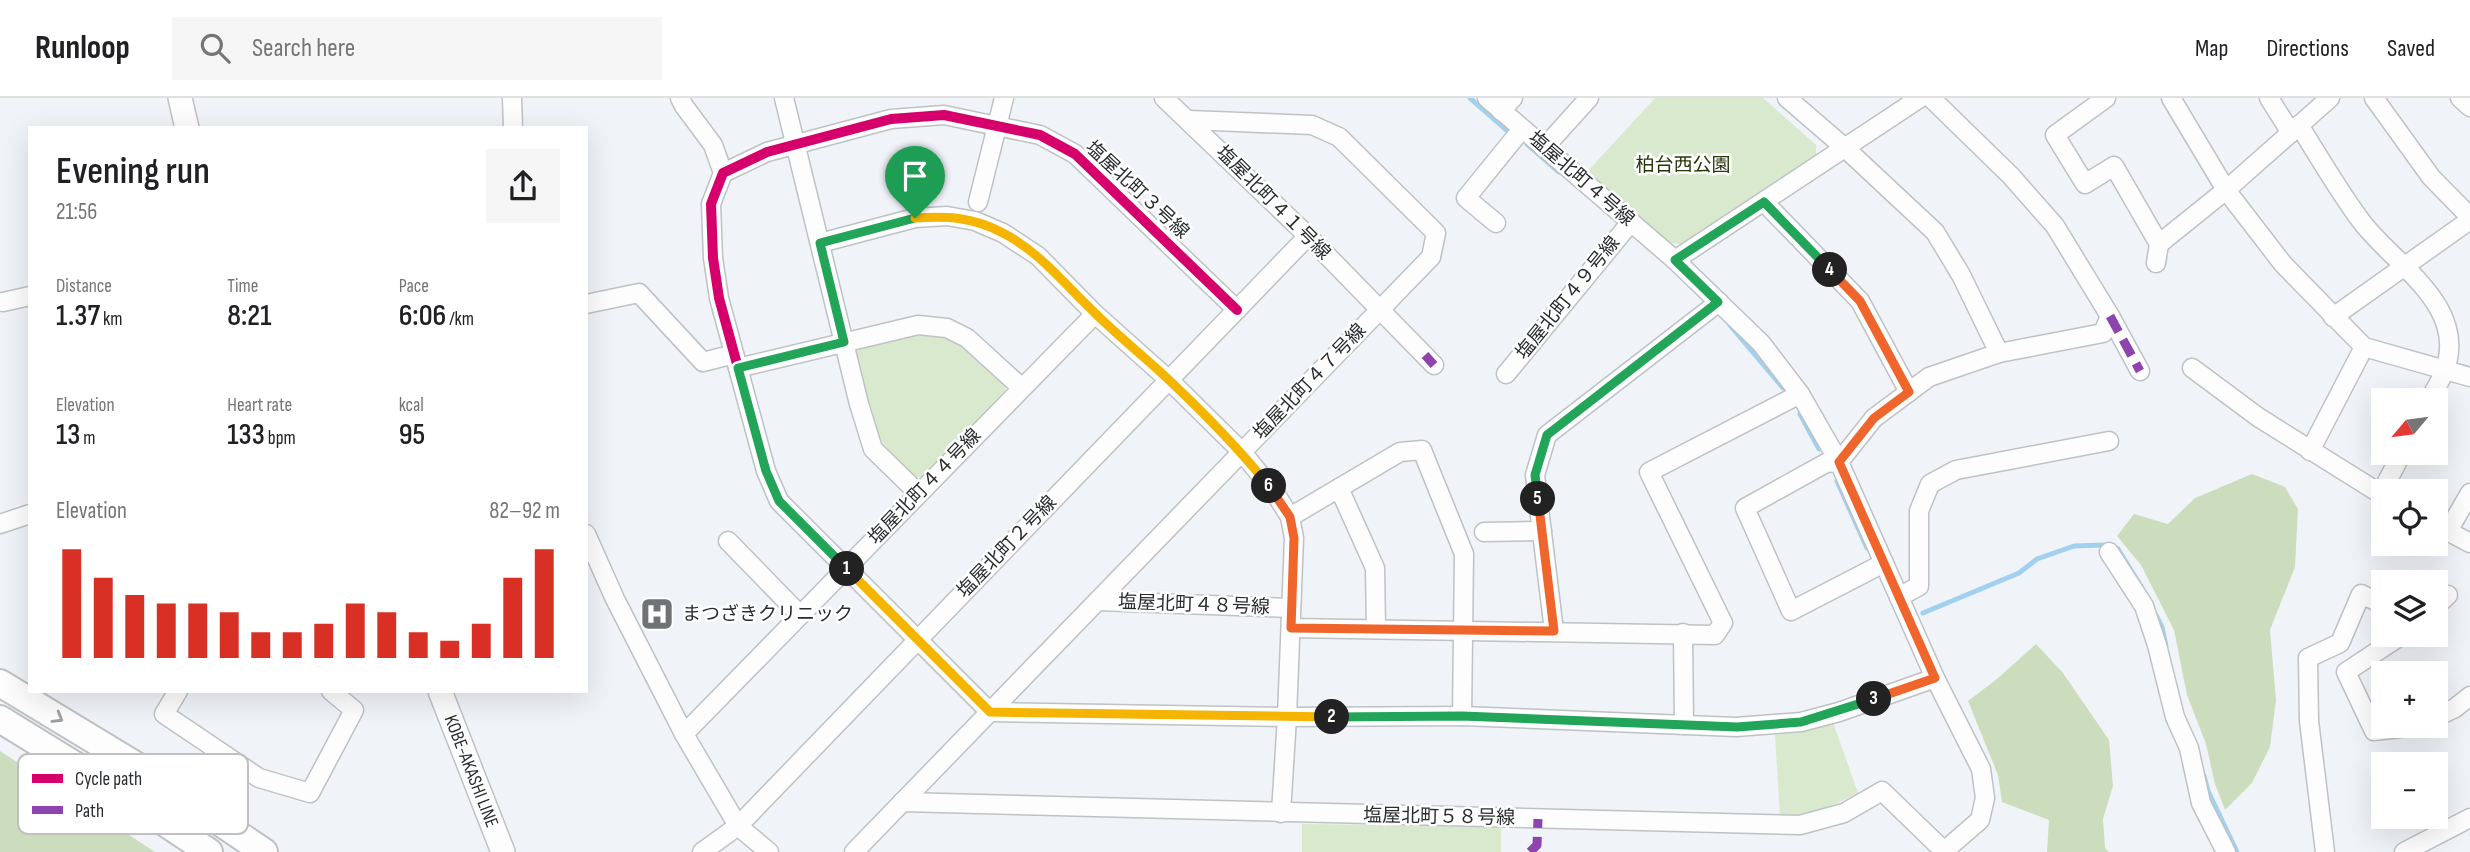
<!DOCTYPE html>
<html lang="en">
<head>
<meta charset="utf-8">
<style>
	body { margin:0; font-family:"Sofia Sans Condensed","Noto Sans JP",sans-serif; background:#f6f6f6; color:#202124; height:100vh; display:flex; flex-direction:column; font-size:26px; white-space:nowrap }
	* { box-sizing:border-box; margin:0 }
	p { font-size:23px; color:#757577 }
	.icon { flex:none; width:38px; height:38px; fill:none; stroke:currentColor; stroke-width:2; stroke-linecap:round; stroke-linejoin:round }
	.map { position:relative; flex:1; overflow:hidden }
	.panel { position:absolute; left:28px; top:28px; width:560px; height:567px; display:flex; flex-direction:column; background:#fff; border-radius:0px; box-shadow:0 7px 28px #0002 }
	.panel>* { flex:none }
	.needle { width:46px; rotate:241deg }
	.controls { position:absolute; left:2371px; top:290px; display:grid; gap:14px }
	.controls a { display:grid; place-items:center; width:77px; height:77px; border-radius:0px; background:#fff; box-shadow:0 7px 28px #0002; font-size:35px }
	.pin { position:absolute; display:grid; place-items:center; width:60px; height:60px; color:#fff; margin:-72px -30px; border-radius:50% 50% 50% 0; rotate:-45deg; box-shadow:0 0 7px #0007 }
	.pin .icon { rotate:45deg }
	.km { position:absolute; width:35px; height:35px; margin:-18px; border-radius:50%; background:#222; color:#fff; font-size:19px; line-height:35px; text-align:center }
	.round { display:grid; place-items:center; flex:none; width:74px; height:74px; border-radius:0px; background:#f6f6f6 }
	.headline { display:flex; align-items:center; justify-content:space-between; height:119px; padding:0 28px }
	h1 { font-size:38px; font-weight:600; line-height:52px }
	.figures { display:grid; grid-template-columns:repeat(3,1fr); gap:10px; height:119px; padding:7px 28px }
	.figures div { display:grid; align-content:center }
	.figures b { font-size:30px; font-weight:600 }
	.figures small { font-size:19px; font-weight:400 }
	.figures p { font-size:19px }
	.chart { height:196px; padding:14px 28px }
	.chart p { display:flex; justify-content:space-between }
	.chart svg { width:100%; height:126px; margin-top:7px; stroke:#d93025; stroke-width:6 }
	header { display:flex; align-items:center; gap:42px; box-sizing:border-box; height:98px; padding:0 35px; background:#fff; border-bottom:2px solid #e0e0e0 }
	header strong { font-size:33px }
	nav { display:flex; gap:38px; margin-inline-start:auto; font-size:24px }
	.search { width:490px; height:63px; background:#f6f6f6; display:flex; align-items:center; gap:18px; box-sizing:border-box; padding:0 24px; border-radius:0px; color:#757577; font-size:26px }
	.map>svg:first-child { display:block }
</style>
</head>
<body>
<header>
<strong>Runloop</strong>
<div class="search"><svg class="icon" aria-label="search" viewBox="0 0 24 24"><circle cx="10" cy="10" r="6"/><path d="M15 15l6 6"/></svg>Search here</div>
<nav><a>Map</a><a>Directions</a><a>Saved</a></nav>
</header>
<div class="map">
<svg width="2470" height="754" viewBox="0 0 2470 754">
	<rect width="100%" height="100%" fill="#f0f4f8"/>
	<g fill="#d9e9cd">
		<path d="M1655,0H1763L1816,47V60L1682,146L1671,145L1587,74Z"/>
		<path d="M920,236H944L970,251L1005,286L1006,297L922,379H911L883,345L870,318L856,255L863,247Z"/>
		<path d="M1833,624L1858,695C1832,709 1809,716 1780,719L1775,637L1799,633Z"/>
		<path d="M1302,726L1501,728V754H1302Z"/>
	</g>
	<g fill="#ccddbd">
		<path d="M2252,376L2285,389L2298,411L2295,469L2270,532L2276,602L2270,649L2252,685L2225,712L2215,686L2206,646L2187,597L2174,532L2141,467L2117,438L2134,416L2168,426L2195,400Z"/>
		<path d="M2036,546L2063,575L2109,642L2113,688L2103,721L2105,750L2109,754H2047L2049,722L2002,704L1998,677L1968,603L1997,581Z"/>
		<path d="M0,653L155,754H0Z"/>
	</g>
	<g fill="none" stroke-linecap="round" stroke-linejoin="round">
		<g stroke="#a2d1f0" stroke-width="5">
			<path d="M1470,0L1510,35"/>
			<path d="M1527,46L1559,74"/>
			<path d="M1729,226L1783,290"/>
			<path d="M1800,316L1819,351"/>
			<path d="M1837,383L1867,450"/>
			<path d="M1923,515L2019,475L2037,461L2074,448L2104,447L2118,451L2142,490"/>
			<path d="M2156,517L2162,529L2166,548"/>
			<path d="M2204,678L2208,693L2237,754"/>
		</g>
		<defs>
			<g id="minor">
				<path d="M512,0L513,30"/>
				<path d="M680,0L684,8L713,47L723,75"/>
				<path d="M784,0L859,306L873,351L918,395"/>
				<path d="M1164,0L1308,138L1434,267"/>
				<path d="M1487,0L1675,162"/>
				<path d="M1787,0L1845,50L1935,134L1961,177L1999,255"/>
				<path d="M1920,0L1675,162L1761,245L1800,296L1839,364L1935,580L1981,671L1985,700L1980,722L1943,754"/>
				<path d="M2106,0L2055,37L2085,86L2114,68L2159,146L2226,92L2330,0"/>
				<path d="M2171,0L2226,92L2283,166L2364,249L2470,279"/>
				<path d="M2269,0L2291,35"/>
				<path d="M2374,0L2431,79L2470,119"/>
				<path d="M2460,0L2470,9"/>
				<path d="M1501,13L1513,0"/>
				<path d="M2299,27C2319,59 2338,92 2361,123C2394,167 2470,208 2444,274C2440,284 2434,293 2429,303"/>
				<path d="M1544,50L1589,0"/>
				<path d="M978,104L1004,0"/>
				<path d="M1764,104L1860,203L1909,294"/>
				<path d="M1496,125L1466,100L1522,31"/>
				<path d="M820,145L915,120L947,118L975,123L1003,135L1038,158L1095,216L1169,282L1242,354L1275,395L1290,419L1294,440L1287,619L1281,715"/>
				<path d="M2156,165L2159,146"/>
				<path d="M3,204L30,198"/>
				<path d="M586,206L639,195L703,264L734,256"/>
				<path d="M1237,212L1075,56L1040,37L944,17L891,21L767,54L723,75L711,106L713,160L719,200L766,373L779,403L990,614L1287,619L1462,618L1736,629L1801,624L1839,614L1935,580"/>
				<path d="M2110,218L2140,273"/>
				<path d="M2333,219L2470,122"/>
				<path d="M738,270L918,227L947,230L967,240L1022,290"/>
				<path d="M2192,270L2258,319L2384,398"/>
				<path d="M1506,276L1631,124"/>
				<path d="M2310,353L2364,249"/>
				<path d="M1339,390L1375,470L1376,531"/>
				<path d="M2380,397L2402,355"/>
				<path d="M1290,419L1400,354L1422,352L1464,456L1462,618"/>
				<path d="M0,426L30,416"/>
				<path d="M2436,427L2470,445"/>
				<path d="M2448,433L2470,395"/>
				<path d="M1484,434L1542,433"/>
				<path d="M586,436L615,501L684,636"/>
				<path d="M728,443L800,517"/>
				<path d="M2109,454L2144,508L2157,547L2175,619L2189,650L2201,705L2226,754"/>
				<path d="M1884,465L1791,513L1745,410L1826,365L1839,364L1874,320L1929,279L1999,255L2103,235L2110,218L2055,128L2011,78L1931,0"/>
				<path d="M1899,499L1919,488V413L1930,386L1956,372L2109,343"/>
				<path d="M1097,503L1291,510"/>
				<path d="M2436,508L2448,497"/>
				<path d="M1291,530L1715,537L1723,525L1649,374L1800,296"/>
				<path d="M1554,533L1535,377L1547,337L1719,204"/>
				<path d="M1683,535L1684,627"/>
				<path d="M2402,537L2346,574L2374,633L2417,628"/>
				<path d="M178,593L164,616L259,680L310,695L354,612L331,593"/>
				<path d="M2436,619L2455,610L2470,598"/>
				<path d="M902,704L1800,727L1844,715L1882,693L1944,753"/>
				<path d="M702,754L738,728L1308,138"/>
				<path d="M769,754L738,728L684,636L1095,216"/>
				<path d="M854,754L1431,159L1436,135L1339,39L1312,27L1189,22"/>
				<path d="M2325,754L2309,623L2308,560L2340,545L2361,496L2384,507"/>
				<path d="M2404,754L2470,720"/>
			</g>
			<g id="major">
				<path d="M180,0L187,30"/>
				<path id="s1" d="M440,593L503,754"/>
			</g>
			<g id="highway">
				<path d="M0,585L142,671L264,754"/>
				<path d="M0,621L128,700L209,754"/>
			</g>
		</defs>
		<use href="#minor" stroke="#bec2c5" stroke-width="21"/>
		<use href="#major" stroke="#bec2c5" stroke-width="26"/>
		<use href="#highway" stroke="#bec2c5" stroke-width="30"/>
		<use href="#minor" stroke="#fdfdfe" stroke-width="18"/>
		<use href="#major" stroke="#fdfdfe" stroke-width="23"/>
		<use href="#highway" stroke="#fdfdfe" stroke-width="26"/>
		<g stroke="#8e44ad" stroke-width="9" stroke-dasharray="18 9" stroke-linecap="butt">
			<path d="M2110,218L2140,273"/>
			<path d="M1425,257L1434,267"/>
			<path d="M1530,754L1537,747L1538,721"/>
		</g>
		<defs>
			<path id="cycleway" d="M1237,212L1075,56L1040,37L944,17L891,21L767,54L723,75L711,106L713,160L719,200L766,373L779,403L990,614L1287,619L1462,618L1736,629L1801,624L1839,614L1935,580"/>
		</defs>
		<use href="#cycleway" stroke="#fff" stroke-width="15"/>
		<use href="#cycleway" stroke="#d6006c" stroke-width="10"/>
	</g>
	<defs><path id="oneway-chevron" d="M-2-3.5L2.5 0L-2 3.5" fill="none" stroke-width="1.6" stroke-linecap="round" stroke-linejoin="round" transform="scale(1.75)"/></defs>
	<use stroke="#9e9fa1" href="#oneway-chevron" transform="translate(58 620) rotate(31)"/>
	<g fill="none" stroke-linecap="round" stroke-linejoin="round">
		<defs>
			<path id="split-1" d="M847,471L779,403L766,373L738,270L844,244L820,145L915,120"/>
			<path id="split-2" d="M847,471L990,614L1332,619"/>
			<path id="split-3" d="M1332,619L1462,618L1737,629L1801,624L1874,601"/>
			<path id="split-4" d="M1830,172L1860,203L1909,294L1874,320L1839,364L1935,580L1874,601"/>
			<path id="split-5" d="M1538,401L1535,377L1547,337L1718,204L1675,162L1764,104L1830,172"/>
			<path id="split-6" d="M1269,388L1290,419L1294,440L1291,530L1554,533L1538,401"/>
			<path id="split-7" d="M915,120C948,118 973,119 1003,135C1040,154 1065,187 1095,215C1119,239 1146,260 1170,283C1205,316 1239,351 1269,388"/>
		</defs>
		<use href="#split-1" stroke="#fff" stroke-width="14"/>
		<use href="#split-2" stroke="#fff" stroke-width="14"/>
		<use href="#split-3" stroke="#fff" stroke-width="14"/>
		<use href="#split-4" stroke="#fff" stroke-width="14"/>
		<use href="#split-5" stroke="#fff" stroke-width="14"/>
		<use href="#split-6" stroke="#fff" stroke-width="14"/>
		<use href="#split-7" stroke="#fff" stroke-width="14"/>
		<use href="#split-1" stroke="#22a559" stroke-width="9"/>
		<use href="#split-2" stroke="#f5b400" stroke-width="9"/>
		<use href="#split-3" stroke="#22a559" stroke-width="9"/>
		<use href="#split-4" stroke="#f0652b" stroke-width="9"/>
		<use href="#split-5" stroke="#22a559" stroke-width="9"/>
		<use href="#split-6" stroke="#f0652b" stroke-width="9"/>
		<use href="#split-7" stroke="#f5b400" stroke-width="9"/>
	</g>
	<defs>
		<symbol id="hospital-square" viewBox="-11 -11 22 22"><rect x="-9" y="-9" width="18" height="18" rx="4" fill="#6f7376" stroke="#fff"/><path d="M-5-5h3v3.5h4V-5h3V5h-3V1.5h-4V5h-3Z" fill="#fff"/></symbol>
	</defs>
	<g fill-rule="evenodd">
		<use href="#hospital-square" x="638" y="497" width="38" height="38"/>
	</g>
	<g text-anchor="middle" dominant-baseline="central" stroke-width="5" stroke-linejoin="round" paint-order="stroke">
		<g font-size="19" fill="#263809" stroke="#fff">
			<text x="1683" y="67">柏台西公園</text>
		</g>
		<g font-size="19" fill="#2a2d30" stroke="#fff">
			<text transform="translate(1581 81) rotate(41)">塩屋北町４号線</text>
			<text transform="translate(1137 92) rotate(43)">塩屋北町３号線</text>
			<text transform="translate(1273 105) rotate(45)">塩屋北町４１号線</text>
			<text transform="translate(1568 200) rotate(-51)">塩屋北町４９号線</text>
			<text transform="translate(1310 284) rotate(-46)">塩屋北町４７号線</text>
			<text transform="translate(925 389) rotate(-46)">塩屋北町４４号線</text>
			<text transform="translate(1007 449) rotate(-46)">塩屋北町２号線</text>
			<text transform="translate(1194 507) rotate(2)">塩屋北町４８号線</text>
			<text stroke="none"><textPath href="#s1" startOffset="86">KOBE-AKASHI LINE</textPath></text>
			<text transform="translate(1439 719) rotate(1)">塩屋北町５８号線</text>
		</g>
		<g font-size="19" fill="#2a2d30" stroke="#fff" text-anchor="start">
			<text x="682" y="516">まつざきクリニック</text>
		</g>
	</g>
	<rect x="18" y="656" width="230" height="80" rx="10" fill="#fff" stroke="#bfc0c1" stroke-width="2"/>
	<rect x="32" y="676" width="31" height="9" fill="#d6006c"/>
	<rect x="32" y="708" width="31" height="8" fill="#8e44ad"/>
	<g font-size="19" fill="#2a2d30">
		<text x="75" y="687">Cycle path</text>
		<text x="75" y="719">Path</text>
	</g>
</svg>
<div class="controls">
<a><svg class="needle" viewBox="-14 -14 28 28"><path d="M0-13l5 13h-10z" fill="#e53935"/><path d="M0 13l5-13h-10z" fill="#757577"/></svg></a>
<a><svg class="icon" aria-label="locate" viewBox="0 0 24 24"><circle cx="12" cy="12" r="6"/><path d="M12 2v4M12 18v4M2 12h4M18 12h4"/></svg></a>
<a><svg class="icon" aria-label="layers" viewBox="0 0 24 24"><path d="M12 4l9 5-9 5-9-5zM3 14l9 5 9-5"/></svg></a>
<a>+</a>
<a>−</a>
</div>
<div class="pin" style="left:915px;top:120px;background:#1e9e55"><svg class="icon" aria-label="arrive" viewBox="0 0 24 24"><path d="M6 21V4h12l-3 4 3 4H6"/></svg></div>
<b class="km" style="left:847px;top:471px">1</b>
<b class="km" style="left:1332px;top:619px">2</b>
<b class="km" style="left:1874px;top:601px">3</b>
<b class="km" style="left:1830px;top:172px">4</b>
<b class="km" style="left:1538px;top:401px">5</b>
<b class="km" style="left:1269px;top:388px">6</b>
<section class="panel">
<div class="headline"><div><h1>Evening run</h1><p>21:56</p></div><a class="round"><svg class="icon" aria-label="share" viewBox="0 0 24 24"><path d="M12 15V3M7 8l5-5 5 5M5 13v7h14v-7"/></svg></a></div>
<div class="figures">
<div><p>Distance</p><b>1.37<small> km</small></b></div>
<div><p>Time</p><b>8:21</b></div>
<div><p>Pace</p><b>6:06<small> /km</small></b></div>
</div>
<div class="figures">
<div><p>Elevation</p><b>13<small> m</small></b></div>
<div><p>Heart rate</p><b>133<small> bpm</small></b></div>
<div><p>kcal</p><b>95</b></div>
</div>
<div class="chart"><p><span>Elevation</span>82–92 m</p>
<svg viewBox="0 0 160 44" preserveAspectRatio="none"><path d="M5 44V6M15 44V16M25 44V22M35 44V25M45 44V25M55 44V28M65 44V35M75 44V35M85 44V32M95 44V25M105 44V28M115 44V35M125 44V38M135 44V32M145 44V16M155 44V6"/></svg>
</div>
</section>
</div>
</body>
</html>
